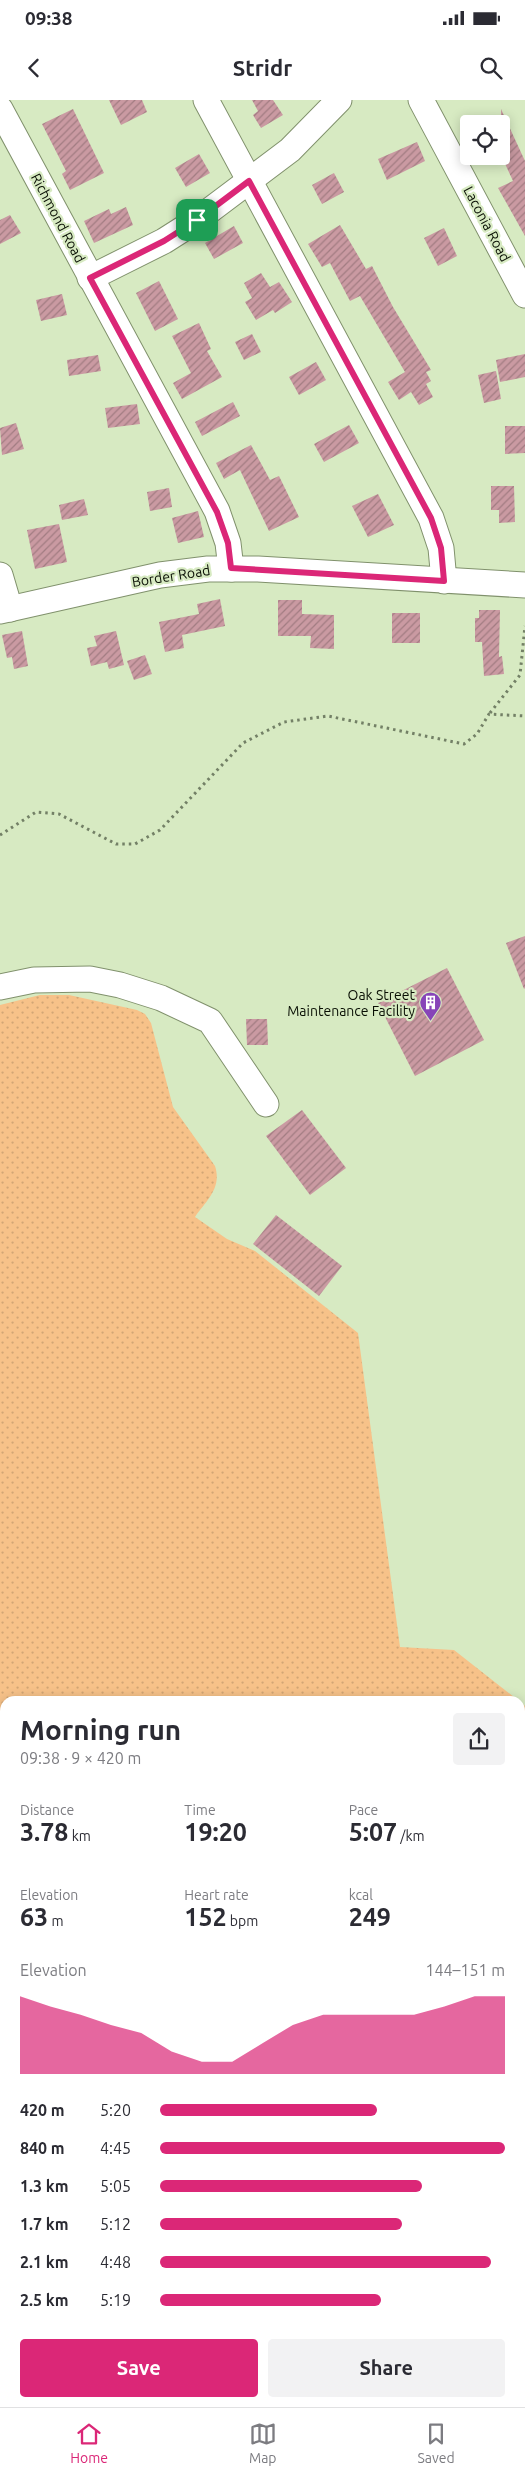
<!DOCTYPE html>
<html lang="en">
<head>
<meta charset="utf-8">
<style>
	body { margin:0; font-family:Ubuntu,sans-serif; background:#f2f2f3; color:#2b2b33; height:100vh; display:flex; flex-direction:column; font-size:19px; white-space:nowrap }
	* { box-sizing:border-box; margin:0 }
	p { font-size:16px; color:#7c7c81 }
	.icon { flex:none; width:28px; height:28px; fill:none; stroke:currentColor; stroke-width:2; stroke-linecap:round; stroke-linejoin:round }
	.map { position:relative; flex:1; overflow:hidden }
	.panel { position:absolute; left:0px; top:1596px; width:525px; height:711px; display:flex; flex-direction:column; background:#fff; border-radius:15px 15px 0 0; box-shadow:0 2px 12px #0003 }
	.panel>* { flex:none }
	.controls { position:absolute; left:460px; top:15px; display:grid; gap:10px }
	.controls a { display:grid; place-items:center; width:50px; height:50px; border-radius:5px; background:#fff; box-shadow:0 2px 12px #0003; font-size:25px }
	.pin { position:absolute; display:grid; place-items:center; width:42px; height:42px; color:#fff; margin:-21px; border-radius:10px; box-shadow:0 2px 8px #0006 }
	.round { display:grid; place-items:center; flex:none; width:52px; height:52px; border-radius:5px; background:#f2f2f3 }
	.overview { display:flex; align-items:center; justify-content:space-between; height:85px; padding:0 20px }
	h1 { font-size:28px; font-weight:700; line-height:38px }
	.metrics { display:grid; grid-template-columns:repeat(3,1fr); gap:8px; height:85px; padding:5px 20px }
	.metrics div { display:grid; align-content:center }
	.metrics b { font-size:25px; font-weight:700 }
	.metrics small { font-size:14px; font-weight:400 }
	.metrics p { font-size:14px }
	.chart { height:140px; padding:10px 20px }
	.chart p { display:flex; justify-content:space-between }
	.chart svg { width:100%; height:90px; margin-top:5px; fill:#db2777; opacity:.7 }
	.button { display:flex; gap:10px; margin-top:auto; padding:10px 20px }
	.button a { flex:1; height:58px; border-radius:5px; background:#db2777; color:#fff; font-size:20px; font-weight:700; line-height:58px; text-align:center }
	.button a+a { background:#f2f2f3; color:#2b2b33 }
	ul { padding:0 20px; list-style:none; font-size:16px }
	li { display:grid; grid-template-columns:80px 60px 1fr; align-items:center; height:38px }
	li i { height:12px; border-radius:6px; background:#db2777 }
	.status { display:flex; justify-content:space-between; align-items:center; height:35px; padding:0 25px; background:#fff; direction:ltr }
	.status svg { height:14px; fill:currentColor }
	header { display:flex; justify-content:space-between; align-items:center; height:65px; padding:0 20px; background:#fff; font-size:22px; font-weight:700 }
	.tab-bar { display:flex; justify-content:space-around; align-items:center; height:70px; border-top:1px solid #e1e1e2; background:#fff; font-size:14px; color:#7c7c81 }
	.tab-bar a { display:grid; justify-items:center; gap:2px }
	.tab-bar .selected { color:#db2777 }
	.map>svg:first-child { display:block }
</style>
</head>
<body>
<div class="status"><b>09:38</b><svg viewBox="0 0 49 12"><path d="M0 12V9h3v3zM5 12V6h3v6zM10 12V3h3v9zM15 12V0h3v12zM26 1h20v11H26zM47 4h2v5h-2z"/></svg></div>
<header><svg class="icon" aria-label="back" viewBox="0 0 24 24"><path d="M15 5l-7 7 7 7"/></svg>Stridr<svg class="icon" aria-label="search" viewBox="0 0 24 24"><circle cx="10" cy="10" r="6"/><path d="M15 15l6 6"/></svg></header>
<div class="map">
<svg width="525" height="2307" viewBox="0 0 525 2307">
	<defs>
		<pattern id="wetland-marsh" width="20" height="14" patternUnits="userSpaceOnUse" patternTransform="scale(1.25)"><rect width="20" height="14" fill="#f7c289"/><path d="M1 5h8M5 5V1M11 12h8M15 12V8" fill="none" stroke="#d2a675"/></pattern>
		<pattern id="park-dots" width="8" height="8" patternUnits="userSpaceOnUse" patternTransform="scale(1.25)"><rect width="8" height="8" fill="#f7c289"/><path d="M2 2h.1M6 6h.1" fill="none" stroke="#d2a675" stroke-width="1.8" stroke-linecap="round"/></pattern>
		<pattern id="building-hatch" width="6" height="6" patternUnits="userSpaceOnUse" patternTransform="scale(1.25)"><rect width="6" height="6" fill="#ca9aa2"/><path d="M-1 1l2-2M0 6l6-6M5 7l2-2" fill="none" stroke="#a27c82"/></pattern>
	</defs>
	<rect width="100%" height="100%" fill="#d7eac2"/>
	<path fill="url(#wetland-marsh)" d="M5,2299V2302L124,2303L119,2307H2Z"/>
	<g fill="url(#park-dots)">
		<path d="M40,895H69L137,910L145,914L151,923L173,1007L215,1066C222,1088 207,1100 195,1117L227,1139L255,1151L358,1233L400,1547L454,1550L519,1601H5V1938H0V905Z"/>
		<path d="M520,1602L525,1606V1904H520Z"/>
	</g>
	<g fill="url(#building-hatch)">
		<path d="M109,0H142L147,12L121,25Z"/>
		<path d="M252,0H273L283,15L261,28L253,15L258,11Z"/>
		<path d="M73,9L104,73L70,90L62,74L66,71L42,24Z"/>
		<path d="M501,9L525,61V136L498,88L513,81L501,55Z"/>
		<path d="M417,42L425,61L387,80L378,59Z"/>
		<path d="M199,54L210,73L186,87L175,68Z"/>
		<path d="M334,73L344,92L322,104L312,85Z"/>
		<path d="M126,107L133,125L94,143L84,121L109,109L111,114Z"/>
		<path d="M10,115L21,133L0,144V120Z"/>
		<path d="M340,125L366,169L372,166L393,207L431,270L426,272L431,281L426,284L433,297L419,305L411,292L399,300L388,282L405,272L360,196L350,201L330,163L322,167L308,144Z"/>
		<path d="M234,126L243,143L214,159L205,143Z"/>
		<path d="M444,128L457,156L438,166L424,138Z"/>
		<path d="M261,173L270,187L279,182L292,202L275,213L273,210L256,220L245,202L252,198L244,183Z"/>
		<path d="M159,181L178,219L155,231L136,193Z"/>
		<path d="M62,194L67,215L41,221L36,200Z"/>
		<path d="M199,223L211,249L207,251L222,277L182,299L173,283L191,273L172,236Z"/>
		<path d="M252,234L261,252L244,260L235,242Z"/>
		<path d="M525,254V277L500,282L496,260Z"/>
		<path d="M98,255L101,271L69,276L67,260Z"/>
		<path d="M316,262L326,280L299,295L289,277Z"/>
		<path d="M496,271L501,299L484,303L478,275Z"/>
		<path d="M233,302L240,316L202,336L195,322Z"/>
		<path d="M137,304L140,324L108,328L105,308Z"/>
		<path d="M16,323L24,349L2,355L0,328Z"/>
		<path d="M349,325L359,343L324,362L314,344Z"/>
		<path d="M505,326H525V353L505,354Z"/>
		<path d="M251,345L270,380L279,376L299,417L269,431L240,370L224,379L216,363Z"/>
		<path d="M491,386H514L515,422L499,423V410H491Z"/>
		<path d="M169,388L172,407L150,411L147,392Z"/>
		<path d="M378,394L394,425L368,437L352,406Z"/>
		<path d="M84,399L88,415L62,420L59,405Z"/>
		<path d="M198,411L204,437L178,443L172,418Z"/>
		<path d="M59,424L67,462L35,469L27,430Z"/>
		<path d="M220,499L225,526L182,535L184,548L165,552L159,522L199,514L197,504Z"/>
		<path d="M278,500H302V514L334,515V549L310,548L311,536H278Z"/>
		<path d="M479,510H500L499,557L502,556L504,574L484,576L482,542H475V518H479Z"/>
		<rect x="392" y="513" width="28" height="30"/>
		<path d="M22,531L28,566L14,569L12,557L7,558L2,535Z"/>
		<path d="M116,531L124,565L109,569L107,562L91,566L87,548L97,546L94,536Z"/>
		<path d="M145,555L152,574L134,580L127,561Z"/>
		<path d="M525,836V888L524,889L506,843Z"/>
		<path d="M447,868L484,940L415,976L378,903Z"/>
		<path d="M246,919H267L268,945H247Z"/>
		<path d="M302,1010L346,1068L310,1095L266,1036Z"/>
		<path d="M276,1115L342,1166L319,1196L253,1144Z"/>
	</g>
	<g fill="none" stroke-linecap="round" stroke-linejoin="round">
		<defs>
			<g id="minor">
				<path d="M206,0L431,418L441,448L444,481"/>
				<path d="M421,0L525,195"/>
				<path d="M0,9L217,411L228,443L231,469"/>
				<path d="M90,178L164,141L197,120L290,50L339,0"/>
				<path d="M0,475L10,509"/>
				<path d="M0,511L160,475L208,469H258L525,485"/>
				<path d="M0,887L34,880L90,879L120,885L161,898L210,921L266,1004"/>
				<path d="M0,1668L5,1667"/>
				<path d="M520,1924H525"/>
				<path d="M0,1966L5,1963"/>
				<path d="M520,2217L525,2218"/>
				<path d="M239,2307L240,2302"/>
			</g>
		</defs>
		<use href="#minor" stroke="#80916c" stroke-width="27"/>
		<g stroke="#738066" stroke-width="3" stroke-dasharray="2.5 4" stroke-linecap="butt">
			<path d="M490,613L520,575L525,526"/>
			<path d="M0,735L36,712L59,714L116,744H135L160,730L243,643L284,622L328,616L464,644L477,634L489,614L525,616"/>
		</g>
		<use href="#minor" stroke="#fff" stroke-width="25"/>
	</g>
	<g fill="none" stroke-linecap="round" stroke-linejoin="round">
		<defs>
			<path id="route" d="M249,81L431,418L441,448L444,481L231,468L228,443L217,412L90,178L164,141L197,120Z"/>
		</defs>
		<use href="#route" stroke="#fff" stroke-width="10"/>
		<use href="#route" stroke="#db2777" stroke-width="6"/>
	</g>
	<defs>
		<symbol id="building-pin" viewBox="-11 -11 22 30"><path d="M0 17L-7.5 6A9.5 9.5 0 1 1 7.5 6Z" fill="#8744b8" stroke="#d7eac2"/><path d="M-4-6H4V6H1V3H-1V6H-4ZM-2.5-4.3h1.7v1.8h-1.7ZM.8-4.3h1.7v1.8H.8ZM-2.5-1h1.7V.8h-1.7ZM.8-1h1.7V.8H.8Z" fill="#fff"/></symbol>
	</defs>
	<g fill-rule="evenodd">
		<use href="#building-pin" x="418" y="890" width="25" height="34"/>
	</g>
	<g text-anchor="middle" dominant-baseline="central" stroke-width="4.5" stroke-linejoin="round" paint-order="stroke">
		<g font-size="14" fill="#080e03" stroke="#d7eac2">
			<text transform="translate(58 118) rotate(62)">Richmond Road</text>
			<text transform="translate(487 124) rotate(62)">Laconia Road</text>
			<text transform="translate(171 476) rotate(-9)">Border Road</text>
		</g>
		<g font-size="14" fill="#080e03" stroke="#d7eac2" text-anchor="end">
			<text x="415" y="895">Oak Street<tspan x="415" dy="16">Maintenance Facility</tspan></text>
		</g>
	</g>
</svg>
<div class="controls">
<a><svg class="icon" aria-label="locate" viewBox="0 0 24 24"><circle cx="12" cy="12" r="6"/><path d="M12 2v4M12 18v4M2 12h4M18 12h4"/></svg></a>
</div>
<div class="pin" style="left:197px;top:120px;background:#1e9e55"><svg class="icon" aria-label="arrive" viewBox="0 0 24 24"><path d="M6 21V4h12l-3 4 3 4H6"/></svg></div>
<section class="panel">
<div class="overview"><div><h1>Morning run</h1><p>09:38 · 9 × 420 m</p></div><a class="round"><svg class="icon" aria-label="share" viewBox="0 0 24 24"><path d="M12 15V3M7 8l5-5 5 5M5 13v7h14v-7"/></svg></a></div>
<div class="metrics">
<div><p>Distance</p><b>3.78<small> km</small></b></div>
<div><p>Time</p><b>19:20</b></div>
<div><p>Pace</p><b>5:07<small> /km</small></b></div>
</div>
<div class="metrics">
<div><p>Elevation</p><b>63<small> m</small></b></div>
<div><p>Heart rate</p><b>152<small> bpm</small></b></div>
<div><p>kcal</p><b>249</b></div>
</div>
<div class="chart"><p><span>Elevation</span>144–151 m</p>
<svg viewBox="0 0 160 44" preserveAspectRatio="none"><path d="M0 44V6L10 11L20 15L30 20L40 24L50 33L60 38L70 38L80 29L90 20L100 15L110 15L120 15L130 15L140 11L150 6L160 6V44z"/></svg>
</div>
<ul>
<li><b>420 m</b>5:20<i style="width:63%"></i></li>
<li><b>840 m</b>4:45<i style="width:100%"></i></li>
<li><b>1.3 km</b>5:05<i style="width:76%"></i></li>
<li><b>1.7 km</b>5:12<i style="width:70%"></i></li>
<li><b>2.1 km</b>4:48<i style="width:96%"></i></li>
<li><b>2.5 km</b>5:19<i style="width:64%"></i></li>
</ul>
<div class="button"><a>Save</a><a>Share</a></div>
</section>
</div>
<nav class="tab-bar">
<a class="selected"><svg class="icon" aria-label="home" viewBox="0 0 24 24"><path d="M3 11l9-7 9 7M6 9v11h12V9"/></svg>Home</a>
<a><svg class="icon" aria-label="map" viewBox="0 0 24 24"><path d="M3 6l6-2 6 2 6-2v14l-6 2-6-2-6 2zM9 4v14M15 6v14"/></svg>Map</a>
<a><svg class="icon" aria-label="saved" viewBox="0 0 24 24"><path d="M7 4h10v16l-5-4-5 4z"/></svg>Saved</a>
</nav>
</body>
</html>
